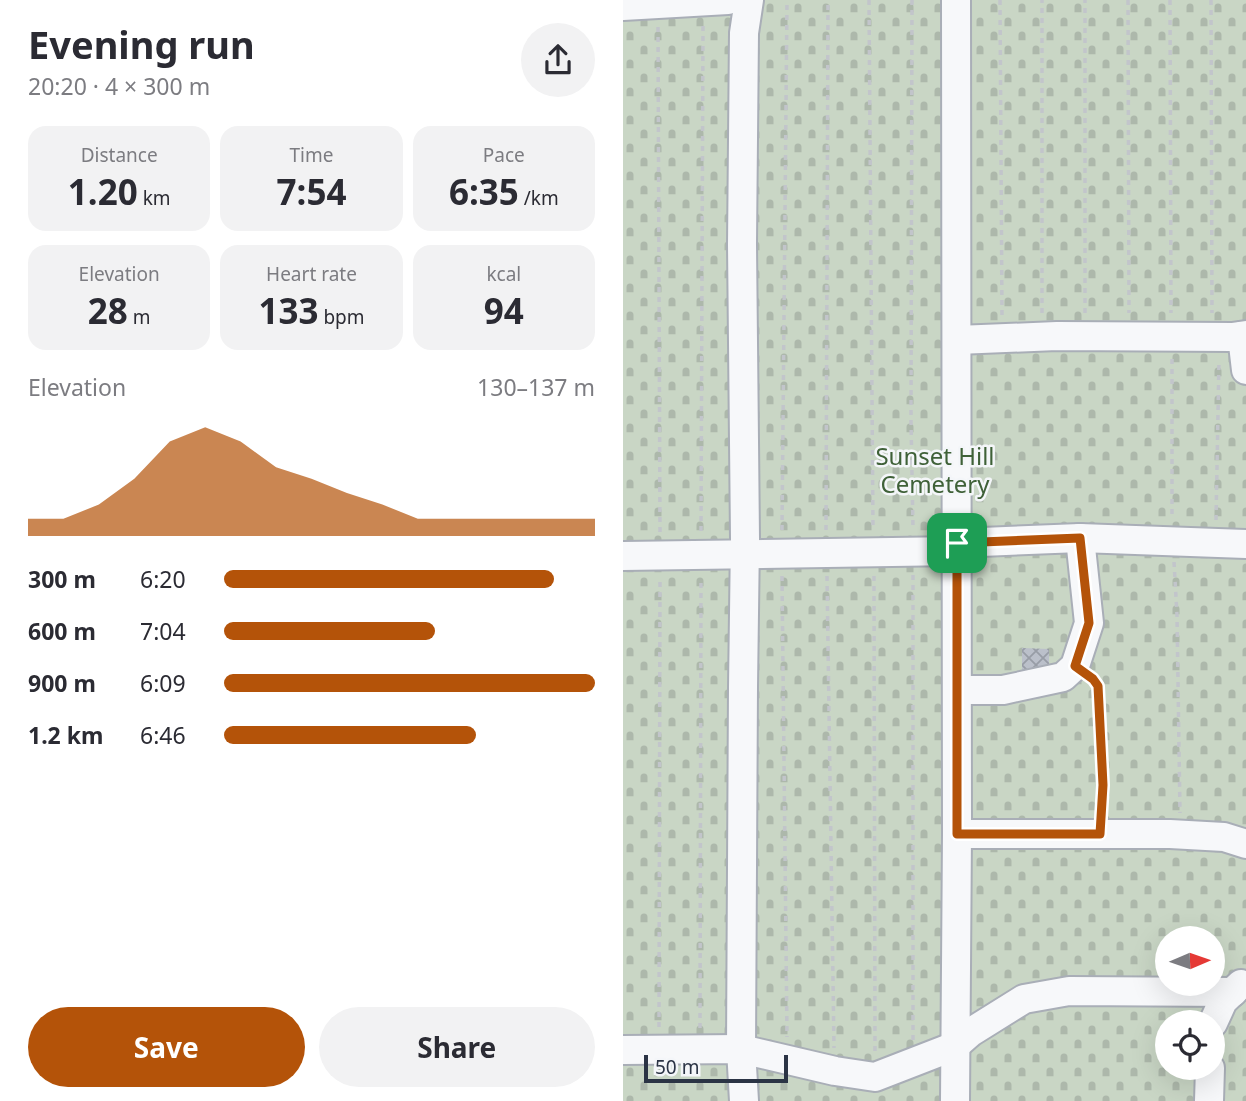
<!DOCTYPE html>
<html lang="en">
<head>
<meta charset="utf-8">
<style>
	body { margin:0; font-family:"Noto Sans",sans-serif; background:#f2f2f3; color:#2b2b33; height:100vh; display:flex; flex-direction:column; font-size:26px; white-space:nowrap }
	* { box-sizing:border-box; margin:0 }
	p { font-size:23px; color:#7c7c81 }
	.icon { flex:none; width:38px; height:38px; fill:none; stroke:currentColor; stroke-width:2; stroke-linecap:round; stroke-linejoin:round }
	.map { position:relative; flex:1; overflow:hidden }
	.drawer { display:flex; flex-direction:column; background:#fff; width:623px }
	.drawer>* { flex:none }
	.needle { width:46px; rotate:88deg }
	.controls { position:absolute; left:532px; top:926px; display:grid; gap:14px }
	.controls a { display:grid; place-items:center; width:70px; height:70px; border-radius:50%; background:#fff; box-shadow:0 7px 28px #0002; font-size:35px }
	.scale { position:absolute; left:21px; bottom:18px; width:144px; box-sizing:border-box; padding-left:7px; border:4px solid #2b3445; border-top:0; font-size:19px; line-height:24px; white-space:nowrap; color:#2b3445; -webkit-text-stroke:5px #f4f6f9; paint-order:stroke }
	.pin { position:absolute; display:grid; place-items:center; width:60px; height:60px; color:#fff; margin:-30px; border-radius:14px; box-shadow:0 4px 10px #0006 }
	.round { display:grid; place-items:center; flex:none; width:74px; height:74px; border-radius:37px; background:#f2f2f3 }
	.headline { display:flex; align-items:center; justify-content:space-between; height:119px; padding:0 28px }
	h1 { font-size:38px; font-weight:700; line-height:52px }
	.stats { display:grid; grid-template-columns:repeat(3,1fr); gap:10px; height:119px; padding:7px 28px }
	.stats div { display:grid; align-content:center; border-radius:18px; background:#f2f2f3; text-align:center }
	.stats b { font-size:35px; font-weight:700 }
	.stats small { font-size:19px; font-weight:400 }
	.stats p { font-size:19px }
	.chart { height:196px; padding:14px 28px }
	.chart p { display:flex; justify-content:space-between }
	.chart svg { width:100%; height:126px; margin-top:7px; fill:#b45309; opacity:.7 }
	.button { display:flex; gap:14px; margin-top:auto; padding:14px 28px }
	.button a { flex:1; height:80px; border-radius:42px; background:#b45309; color:#fff; font-size:28px; font-weight:700; line-height:80px; text-align:center }
	.button a+a { background:#f2f2f3; color:#2b2b33 }
	ul { padding:0 28px; list-style:none; font-size:23px }
	li { display:grid; grid-template-columns:112px 84px 1fr; align-items:center; height:52px }
	li i { height:18px; border-radius:9px; background:#b45309 }
	main { display:flex; flex:1; min-height:0 }
	.map>svg:first-child { display:block }
</style>
</head>
<body>
<main>
<section class="drawer">
<div class="headline"><div><h1>Evening run</h1><p>20:20 · 4 × 300 m</p></div><a class="round"><svg class="icon" aria-label="share" viewBox="0 0 24 24"><path d="M12 15V3M7 8l5-5 5 5M5 13v7h14v-7"/></svg></a></div>
<div class="stats">
<div><p>Distance</p><b>1.20<small> km</small></b></div>
<div><p>Time</p><b>7:54</b></div>
<div><p>Pace</p><b>6:35<small> /km</small></b></div>
</div>
<div class="stats">
<div><p>Elevation</p><b>28<small> m</small></b></div>
<div><p>Heart rate</p><b>133<small> bpm</small></b></div>
<div><p>kcal</p><b>94</b></div>
</div>
<div class="chart"><p><span>Elevation</span>130–137 m</p>
<svg viewBox="0 0 160 44" preserveAspectRatio="none"><path d="M0 44V38L10 38L20 33L30 24L40 11L50 6L60 11L70 20L80 24L90 29L100 33L110 38L120 38L130 38L140 38L150 38L160 38V44z"/></svg>
</div>
<ul>
<li><b>300 m</b>6:20<i style="width:89%"></i></li>
<li><b>600 m</b>7:04<i style="width:57%"></i></li>
<li><b>900 m</b>6:09<i style="width:100%"></i></li>
<li><b>1.2 km</b>6:46<i style="width:68%"></i></li>
</ul>
<div class="button"><a>Save</a><a>Share</a></div>
</section>
<div class="map">
<svg width="623" height="1101" viewBox="0 0 623 1101">
	<defs>
		<pattern id="cemetery-stones" width="16" height="16" patternUnits="userSpaceOnUse" patternTransform="scale(1.75)"><rect width="16" height="16" fill="#c9d6c5"/><path d="M2 7V4a2 2 0 0 1 4 0v3zM10 15v-3a2 2 0 0 1 4 0v3z" fill="#adb8ab"/></pattern>
		<pattern id="building-cross-hatch" width="8" height="8" patternUnits="userSpaceOnUse" patternTransform="scale(1.75)"><rect width="8" height="8" fill="#bbc0ca"/><path d="M0 0l8 8M0 8l8-8" fill="none" stroke="#989da6"/></pattern>
	</defs>
	<rect width="100%" height="100%" fill="#e4e7ec"/>
	<path fill="url(#cemetery-stones)" fill-rule="evenodd" d="M0,0H623V1101H0ZM544,938H590V984H544ZM544,1022H590V1068H544Z"/>
	<path fill="url(#building-cross-hatch)" d="M399,648L426,649V673L399,672Z"/>
	<g fill="none" stroke-linecap="round" stroke-linejoin="round">
		<defs>
			<g id="minor">
				<path d="M0,6L105,0"/>
				<path d="M619,336L623,370"/>
				<path d="M334,340L434,336L609,337L623,335"/>
				<path d="M334,543L457,538L623,544"/>
				<path d="M0,556L334,551"/>
				<path d="M334,690H380L440,677L452,666L466,623L457,538"/>
				<path d="M334,834H547L601,837L623,844"/>
				<path d="M590,1023L600,1001L618,984"/>
				<path d="M0,1050L118,1049L212,1071L252,1077L332,1046L348,1032L401,999L446,991L610,992"/>
				<path d="M121,1101L118,1049L120,687L122,539L119,244L121,33L126,0"/>
				<path d="M332,1101L334,834L333,0"/>
				<path d="M586,1101L587,1068"/>
			</g>
		</defs>
		<use href="#minor" stroke="#a9aeb7" stroke-width="32"/>
		<g stroke="#c2c5cb" stroke-width="3.5" stroke-dasharray="5 5" stroke-linecap="butt">
			<path d="M246,0L250,530"/>
			<path d="M289,0L288,420L290,529"/>
			<path d="M377,0L379,316"/>
			<path d="M505,0L506,313"/>
			<path d="M547,0L548,313"/>
			<path d="M588,0L589,313"/>
			<path d="M35,27L37,533"/>
			<path d="M419,313V0"/>
			<path d="M462,313V0"/>
			<path d="M549,359V519"/>
			<path d="M593,520L596,360"/>
			<path d="M159,530L164,0"/>
			<path d="M203,530L205,0"/>
			<path d="M78,531L80,25"/>
			<path d="M551,562L554,615L557,813"/>
			<path d="M159,576L164,1037"/>
			<path d="M204,576L211,1048"/>
			<path d="M251,576L252,1051"/>
			<path d="M471,680L475,686L480,784L478,811"/>
			<path d="M36,1027L37,580"/>
			<path d="M77,1028L78,578"/>
			<path d="M290,1040V575"/>
		</g>
		<use href="#minor" stroke="#f7f8fa" stroke-width="28"/>
	</g>
	<g fill="none" stroke-linecap="round" stroke-linejoin="round">
		<defs>
			<path id="route" d="M457,538L466,623L452,666L470,679L475,686L480,785L477,834H334V543Z"/>
		</defs>
		<use href="#route" stroke="#fff" stroke-width="14"/>
		<use href="#route" stroke="#b45309" stroke-width="9"/>
	</g>
	<g text-anchor="middle" dominant-baseline="central" stroke-width="5" stroke-linejoin="round" paint-order="stroke">
		<g font-size="24" fill="#3f6138" stroke="#f4f6f9">
			<text x="312" y="455">Sunset Hill<tspan x="312" dy="28">Cemetery</tspan></text>
		</g>
	</g>
</svg>
<div class="controls">
<a><svg class="needle" viewBox="-14 -14 28 28"><path d="M0-13l5 13h-10z" fill="#e53935"/><path d="M0 13l5-13h-10z" fill="#7c7c81"/></svg></a>
<a><svg class="icon" aria-label="locate" viewBox="0 0 24 24"><circle cx="12" cy="12" r="6"/><path d="M12 2v4M12 18v4M2 12h4M18 12h4"/></svg></a>
</div>
<div class="scale">50 m</div>
<div class="pin" style="left:334px;top:543px;background:#1e9e55"><svg class="icon" aria-label="arrive" viewBox="0 0 24 24"><path d="M6 21V4h12l-3 4 3 4H6"/></svg></div>
</div>
</main>
</body>
</html>
